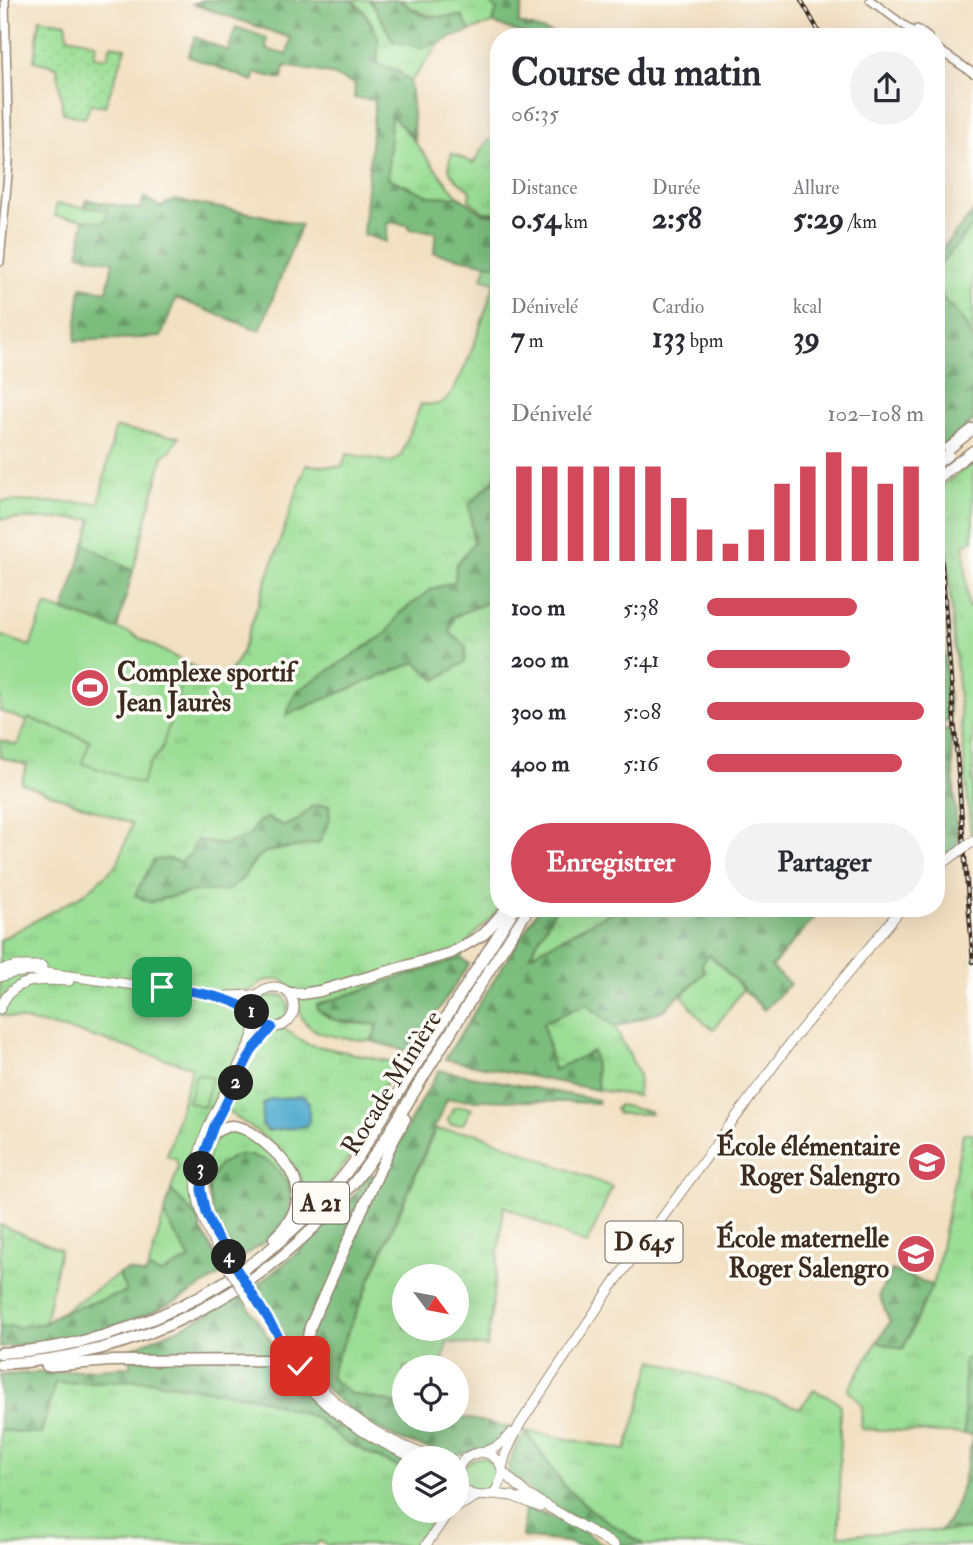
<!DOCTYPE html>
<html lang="fr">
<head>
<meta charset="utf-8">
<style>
	body { margin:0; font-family:"IM FELL Double Pica",serif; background:#f2f2f3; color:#2b2b33; height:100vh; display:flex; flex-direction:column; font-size:26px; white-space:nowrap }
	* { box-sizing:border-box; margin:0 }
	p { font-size:23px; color:#7c7c81 }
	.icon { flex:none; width:38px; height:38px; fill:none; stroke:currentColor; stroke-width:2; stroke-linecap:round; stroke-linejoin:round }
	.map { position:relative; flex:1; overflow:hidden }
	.sheet { position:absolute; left:490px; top:28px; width:455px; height:889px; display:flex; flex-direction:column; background:#fff; border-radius:28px; box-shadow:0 7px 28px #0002 }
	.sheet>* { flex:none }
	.needle { width:46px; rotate:122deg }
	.buttons { position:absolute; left:392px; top:1264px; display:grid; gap:14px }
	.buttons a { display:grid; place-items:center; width:77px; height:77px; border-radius:50%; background:#fff; box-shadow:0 7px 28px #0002; font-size:35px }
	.pin { position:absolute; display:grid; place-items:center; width:60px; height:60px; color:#fff; margin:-30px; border-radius:14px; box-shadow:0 4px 10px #0006 }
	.km { position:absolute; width:35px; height:35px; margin:-18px; border-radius:50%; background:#222; color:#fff; font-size:19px; line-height:35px; text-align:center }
	.round { display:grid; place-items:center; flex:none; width:74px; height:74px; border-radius:37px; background:#f2f2f3 }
	.summary { display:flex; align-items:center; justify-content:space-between; height:119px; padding:0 21px }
	h1 { font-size:38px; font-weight:700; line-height:52px }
	.figures { display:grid; grid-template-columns:repeat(3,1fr); gap:10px; height:119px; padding:7px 21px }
	.figures div { display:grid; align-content:center }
	.figures b { font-size:30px; font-weight:700 }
	.figures small { font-size:19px; font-weight:400 }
	.figures p { font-size:19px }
	.chart { height:196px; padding:14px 21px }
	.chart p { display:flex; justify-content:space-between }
	.chart svg { width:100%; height:126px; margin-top:7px; stroke:#d1495b; stroke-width:6 }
	.primary-button { display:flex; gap:14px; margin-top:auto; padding:14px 21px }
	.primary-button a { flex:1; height:80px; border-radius:42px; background:#d1495b; color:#fff; font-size:28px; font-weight:700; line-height:80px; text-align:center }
	.primary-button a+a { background:#f2f2f3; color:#2b2b33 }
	ul { padding:0 21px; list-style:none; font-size:23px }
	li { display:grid; grid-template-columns:112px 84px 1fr; align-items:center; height:52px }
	li i { height:18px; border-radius:9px; background:#d1495b }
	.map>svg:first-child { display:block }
</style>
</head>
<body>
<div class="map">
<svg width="973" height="1545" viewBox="0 0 973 1545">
	<defs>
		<pattern id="grass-tufts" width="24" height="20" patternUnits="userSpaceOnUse" patternTransform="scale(1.75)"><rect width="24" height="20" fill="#9bde95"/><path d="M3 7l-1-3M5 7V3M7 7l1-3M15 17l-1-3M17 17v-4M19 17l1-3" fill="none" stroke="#86bf80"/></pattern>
		<pattern id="forest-firs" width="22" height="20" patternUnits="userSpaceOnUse" patternTransform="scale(1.75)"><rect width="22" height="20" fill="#7cbd7e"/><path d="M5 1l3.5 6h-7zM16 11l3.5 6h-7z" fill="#679a67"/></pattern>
		<pattern id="park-dots" width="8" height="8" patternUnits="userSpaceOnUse" patternTransform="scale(1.75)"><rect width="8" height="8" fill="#9bde95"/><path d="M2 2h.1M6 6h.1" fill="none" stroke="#86bf80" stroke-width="1.8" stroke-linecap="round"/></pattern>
	</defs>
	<rect width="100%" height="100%" fill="#fdfcf7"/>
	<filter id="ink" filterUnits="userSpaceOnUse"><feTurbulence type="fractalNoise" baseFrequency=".0143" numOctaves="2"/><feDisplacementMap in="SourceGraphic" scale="14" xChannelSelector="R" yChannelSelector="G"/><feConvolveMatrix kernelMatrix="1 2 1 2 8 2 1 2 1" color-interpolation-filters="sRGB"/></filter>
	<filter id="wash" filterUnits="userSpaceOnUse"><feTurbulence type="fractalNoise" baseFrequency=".00686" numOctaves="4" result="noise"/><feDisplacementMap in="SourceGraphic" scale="28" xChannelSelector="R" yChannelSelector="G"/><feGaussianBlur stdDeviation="1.57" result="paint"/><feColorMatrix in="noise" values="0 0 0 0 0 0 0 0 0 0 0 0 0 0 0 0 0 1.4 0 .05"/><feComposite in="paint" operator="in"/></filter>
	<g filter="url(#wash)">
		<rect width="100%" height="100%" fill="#f2e0c3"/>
		<g fill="url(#grass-tufts)" stroke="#6b845a" stroke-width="2" fill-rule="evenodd">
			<path d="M351,0H369L376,9L393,41L423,48L442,41L410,82L395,69L378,66C378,35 377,20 351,0Z"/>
			<path d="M399,0H487L498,9L492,23L470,31L462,17C437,19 420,15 399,0Z"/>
			<path d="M391,114C416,140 435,171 459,197L429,196L388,178Z"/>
			<path d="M499,136V212H484L469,200L470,191C456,179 443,174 452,153L473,163C483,152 482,140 499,136Z"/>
			<path d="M973,225V341L962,319L936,291V270Z"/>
			<path d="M487,263L499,266V461L494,480L469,504L474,543L456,565L455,582L432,589L400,613L387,633L296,692L287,714L416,662L436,680L453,617L499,597L500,908C486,927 467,934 461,958L317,1005C324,1026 361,1023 379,1025L371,1041C350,1038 311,1039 301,1016C299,1012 300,1009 300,1005C297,992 291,987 281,979L263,981L252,990L237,992V1007L250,1015L252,1022C235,1069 184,1138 190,1189C192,1199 196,1210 199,1220L171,1190L178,1168L176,1159L167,1156L192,1067L77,1032L0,1015V940L84,894L117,865L132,824L21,783L27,765L0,757V740L18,745L28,718L90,741L141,783L150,763L161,751L188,664L224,682L241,654L306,465L341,467L347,454L392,462L401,455L421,404C428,404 437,406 443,402C463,388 486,308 495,282L482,278ZM329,805L319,843L265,852L255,860L242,879L226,891H196L149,902L169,859L180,862L191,854L197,840L222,845L248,837L257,822L268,818L284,826L299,820L312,806Z"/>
			<path d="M115,428L179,437L171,450L163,456L133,571L85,544L92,519H0V501L99,503Z"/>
			<path d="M973,463V540L964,545L968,608L973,606V837L971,839L941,486Z"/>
			<path d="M556,908H619L529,956Z"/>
			<path d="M710,954L743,989L714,1029L704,1023L682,995L704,973L702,963Z"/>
			<path d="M283,995L289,1005L286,1016L276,1022L265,1019L259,1010L261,998Z"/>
			<path d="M586,1004L615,1027L639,1074L638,1096L598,1090L593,1052L554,1070L543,1023Z"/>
			<path d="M277,1029H284L307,1044L402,1064L380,1090L389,1101C362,1142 333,1181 299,1217C301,1210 304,1202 304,1195C306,1160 252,1128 225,1110C237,1087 254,1042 277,1029Z"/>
			<path d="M619,1105L650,1112L651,1114H618L615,1109Z"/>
			<path d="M459,1106L472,1108L463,1124L450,1125L448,1119L453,1108Z"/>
			<path d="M435,1130L476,1133L612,1187L587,1245L504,1206L487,1347L447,1342L441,1367H404V1405L351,1394L331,1378L333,1367ZM404,1276H457V1328H404Z"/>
			<path d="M230,1131C250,1134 278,1154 288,1173C292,1181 292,1191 293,1200L210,1185L208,1195C206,1172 202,1140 230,1131Z"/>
			<path d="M963,1133H973V1188L970,1191V1212L973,1225V1356L964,1360V1434L861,1429L862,1405L848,1390L877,1342L903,1349L935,1279Z"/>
			<path d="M164,1215L190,1259L161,1274L148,1269Z"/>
			<path d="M0,1225L60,1249L45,1323L20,1327L0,1326Z"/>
			<path d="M119,1274L126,1292L60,1313Z"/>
			<path d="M653,1360L800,1408L814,1390L837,1401L840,1405L839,1535L973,1529V1545H644L596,1514L563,1485L526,1431L626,1450Z"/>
			<path d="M142,1380L255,1397L316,1418L345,1442L404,1470V1510H439L416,1545H327L320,1541L316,1545L280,1543L278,1545L163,1543L162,1545H0V1430L41,1434L54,1383Z"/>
			<circle cx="480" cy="1475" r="17"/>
		</g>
		<g fill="url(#forest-firs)" stroke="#5c744e" stroke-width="2">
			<path d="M204,0H351L362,9L378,37V65L395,69L410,82L415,139L391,115L388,178L429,196L459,197L484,214H499V266L434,253L436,232L410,229L408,225L388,222L386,242L363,234L375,100L354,98L355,84L327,73L284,66L282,79L256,73L253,81L188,56L195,37L228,51L236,27L267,38L266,49L287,55L291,38L193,4Z"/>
			<path d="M369,0H399L413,10L428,17L462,16L470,31L423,48L393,41L376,9Z"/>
			<path d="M487,0H524L518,23L565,37H533L492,23L497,10Z"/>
			<path d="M144,197L160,207L174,200L256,214L301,225L260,331L176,298L161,337L75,341L81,287L107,291L113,262L79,254L86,200L140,209Z"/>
			<path d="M973,212V225L936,270V256Z"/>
			<path d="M936,291L962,319L973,341V421L939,450Z"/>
			<path d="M499,461V597L453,617L450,633L466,646L465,662L436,680L416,662L286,715L296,692L387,633L400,613L432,589L455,582L456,565L474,543L469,504L494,480Z"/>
			<path d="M85,544L133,571L117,629L64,610Z"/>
			<path d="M936,552L950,717L943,724L944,732L950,728L958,846L936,864Z"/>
			<path d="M329,805L330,818L319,843L265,852L255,860L242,879L226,891H196L149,902L135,895L154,860L169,859L180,862L191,854L197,840L222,845L248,837L257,822L268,818L284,826L299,820L312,806Z"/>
			<path d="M539,908H556L530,955L619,908H823L771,967L790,984L764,1010L710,955L702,963L704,973L664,1010L615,1027L586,1004L543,1023L554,1070L593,1051L598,1090L445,1059Z"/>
			<path d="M461,958L469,964L411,1052L371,1041L378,1025L335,1020L318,1010L317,1005Z"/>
			<path d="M439,1070L598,1100V1103L447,1099L333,1367L331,1378L351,1394L404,1405V1419H457V1416L511,1428L495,1446L452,1456L396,1438L363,1420L331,1394L311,1368L309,1351L296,1356L254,1287C298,1254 338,1219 370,1174L382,1178L409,1123Z"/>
			<path d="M239,1154C261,1157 273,1160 285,1180C307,1216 266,1241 239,1260C222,1233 193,1195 220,1165C225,1161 234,1157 239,1154Z"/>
			<path d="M171,1190L199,1220L201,1230L225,1272C198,1289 169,1307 138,1318C94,1333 46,1343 0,1347V1326L20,1327L45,1323L60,1313L126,1292L119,1274L128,1270L145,1275L148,1269L161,1274L190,1259L164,1215Z"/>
			<path d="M892,1270L932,1285L903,1349L877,1342L890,1322L879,1295Z"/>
			<path d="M241,1296L298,1381L360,1435L404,1458V1470L345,1442L316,1418L256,1397L142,1380L55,1383L41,1434L0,1430V1375L130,1367L132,1348L189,1324Z"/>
			<path d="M973,1356V1435L964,1434V1360Z"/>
			<path d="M526,1431L563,1485L596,1514L644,1545H620L543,1500L510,1475L508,1465L516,1446Z"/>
			<path d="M973,1436V1529L940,1531C962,1508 965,1467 973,1436Z"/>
			<path d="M525,1507L575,1526L604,1545H574L568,1542L522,1537Z"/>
		</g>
		<path fill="url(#park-dots)" stroke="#6b845a" stroke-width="2" d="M40,19L66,23L68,37L96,43L94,57L107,58L111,45L126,48L105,106L91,104L85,118L63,113L57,67L34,61Z"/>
		<g fill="#9bde95" stroke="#6b845a" stroke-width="2">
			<path d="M56,204L107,210L105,222L55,216Z"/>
			<path d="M46,605L130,633L188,664L161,751L150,763L141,784L82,763L90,740L29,718L27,721L0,711V635L30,646Z"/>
			<path d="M197,1074L212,1078L204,1107L188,1102Z"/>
		</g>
		<path fill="#50aace" stroke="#466a76" stroke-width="2" d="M303,1096L309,1102V1122L306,1126L268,1131L262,1125L263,1104L270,1099Z"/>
	</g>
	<g filter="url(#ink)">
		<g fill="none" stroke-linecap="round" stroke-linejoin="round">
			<defs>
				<g id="minor">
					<path d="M870,0L920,37"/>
					<path d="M917,29L928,37"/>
					<path d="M936,48L973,73"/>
					<path d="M0,262L9,163L5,0"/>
				</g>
				<g id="major">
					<path d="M936,869L953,856"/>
					<path d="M0,970L17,966H42"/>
					<path d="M0,977L13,973L33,971L208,995L240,1005L254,1014"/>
					<circle cx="274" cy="1007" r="20"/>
					<path d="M228,996L257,995"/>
					<path d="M0,1009C12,977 40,979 69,981"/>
					<path d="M249,1057L259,1040L272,1027"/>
					<path d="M223,1259C177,1180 196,1148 235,1073C244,1055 255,1038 256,1018"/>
					<path d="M255,1299C304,1376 344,1428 435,1458"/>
					<path d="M291,1366C321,1409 366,1437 414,1458"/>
					<path d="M481,1452C494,1454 502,1462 503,1475L496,1491C478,1504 449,1489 460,1465C467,1451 482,1454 494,1448C501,1445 506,1439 511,1433"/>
					<path d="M502,1468L506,1453L520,1424L612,1286L794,1038L902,908"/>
					<path d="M503,1472L528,1495L614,1545"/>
					<path d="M493,1494L512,1496L540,1507"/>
					<path d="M457,1507L475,1497"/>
					<path d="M426,1545L450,1510"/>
				</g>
				<g id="highway">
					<path d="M947,450L973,429"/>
					<path d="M949,469L973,451"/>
					<path d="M289,993L302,994L320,991L451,953L484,934L507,908"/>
					<path d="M209,1137C216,1131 223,1126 233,1126C246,1127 256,1136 266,1144C301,1173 311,1204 274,1238"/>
					<path d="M0,1353C144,1345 273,1273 358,1157L515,908"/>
					<path d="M0,1364C138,1357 266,1293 352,1185C380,1150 402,1112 425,1074C459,1019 493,963 529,908"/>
					<path d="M47,1366L110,1361L267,1360L280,1362L294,1370"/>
					<path d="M309,1377L304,1356L310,1327L390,1147L405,1119"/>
				</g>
			</defs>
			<use href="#minor" stroke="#968570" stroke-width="10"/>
			<use href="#major" stroke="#968570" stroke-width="11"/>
			<use href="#highway" stroke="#968570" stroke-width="13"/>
			<use href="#minor" stroke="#fff" stroke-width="7"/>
			<use href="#major" stroke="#fff" stroke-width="9"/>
			<use href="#highway" stroke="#fff" stroke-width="10"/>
			<defs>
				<g id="rail">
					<path d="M801,0L822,37"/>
					<path d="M936,447L940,499"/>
					<path d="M936,489L973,962"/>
				</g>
			</defs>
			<use href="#rail" stroke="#3b2a1e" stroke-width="4.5"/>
			<use href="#rail" stroke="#fdfcf7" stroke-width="2" stroke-dasharray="5" stroke-linecap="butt"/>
			<defs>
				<g id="major-bridge">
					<path d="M953,856L973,841"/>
					<path d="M223,1259L251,1302"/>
				</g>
				<g id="highway-bridge">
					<path d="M936,464L948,455"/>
					<path d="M936,480L949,469"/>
				</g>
			</defs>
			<use href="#major-bridge" stroke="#968570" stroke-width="11" stroke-linecap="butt"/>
			<use href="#highway-bridge" stroke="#968570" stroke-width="13" stroke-linecap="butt"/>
			<use href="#major-bridge" stroke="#fff" stroke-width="9"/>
			<use href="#highway-bridge" stroke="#fff" stroke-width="10"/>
		</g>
	</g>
	<g fill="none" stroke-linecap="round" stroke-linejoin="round" filter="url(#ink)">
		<defs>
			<path id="route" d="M162,987C189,991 221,994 246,1008C257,1014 259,1024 272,1027L253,1049L214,1126L202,1159L201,1190L206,1213L216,1235L281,1340L300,1366"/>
		</defs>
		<use href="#route" stroke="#fff" stroke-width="14"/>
		<use href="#route" stroke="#1a73e8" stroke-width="9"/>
	</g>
	<defs>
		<symbol id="stadium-disc" viewBox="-11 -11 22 22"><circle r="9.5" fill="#d1495b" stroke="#fdfcf7"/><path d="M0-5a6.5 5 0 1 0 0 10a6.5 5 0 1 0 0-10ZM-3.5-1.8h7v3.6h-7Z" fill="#fff"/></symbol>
		<symbol id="school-disc" viewBox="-11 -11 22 22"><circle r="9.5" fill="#d1495b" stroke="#fdfcf7"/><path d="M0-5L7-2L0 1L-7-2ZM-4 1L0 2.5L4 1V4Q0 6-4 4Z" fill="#fff"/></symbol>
	</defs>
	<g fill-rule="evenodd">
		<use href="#stadium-disc" x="68" y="666" width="44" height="44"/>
		<use href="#school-disc" x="905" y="1140" width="44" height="44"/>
		<use href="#school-disc" x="894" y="1232" width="44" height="44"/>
	</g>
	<g text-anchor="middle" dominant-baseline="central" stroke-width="7" stroke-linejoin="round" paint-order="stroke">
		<g fill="#fdfcf7" stroke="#75695f" stroke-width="2">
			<rect x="293" y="1182.5" width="56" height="41" rx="5"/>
			<rect x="605.5" y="1221.5" width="77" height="41" rx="5"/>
		</g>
		<g font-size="24" font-weight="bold" fill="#3b2a1e">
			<text x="321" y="1203">A 21</text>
			<text x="644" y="1242">D 645</text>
		</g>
		<g font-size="26" font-weight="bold" fill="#3b2a1e" stroke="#fdfcf7" text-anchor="end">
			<text x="117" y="673" text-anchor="start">Complexe sportif<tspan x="117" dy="30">Jean Jaurès</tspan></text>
			<text x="900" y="1147">École élémentaire<tspan x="900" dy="30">Roger Salengro</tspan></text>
			<text x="889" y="1239">École maternelle<tspan x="889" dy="30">Roger Salengro</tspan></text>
		</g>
		<g font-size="26" fill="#3b2a1e" stroke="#fdfcf7">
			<text transform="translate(392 1083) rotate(-58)">Rocade Minière</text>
		</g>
	</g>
</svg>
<div class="buttons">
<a><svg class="needle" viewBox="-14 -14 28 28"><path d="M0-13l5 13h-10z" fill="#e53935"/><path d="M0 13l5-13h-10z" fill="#7c7c81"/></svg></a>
<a><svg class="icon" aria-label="locate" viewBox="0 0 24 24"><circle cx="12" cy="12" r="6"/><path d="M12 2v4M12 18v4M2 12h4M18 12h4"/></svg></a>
<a><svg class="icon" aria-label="layers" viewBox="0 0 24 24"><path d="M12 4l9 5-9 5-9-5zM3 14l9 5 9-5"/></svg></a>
</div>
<div class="pin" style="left:162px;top:987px;background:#1e9e55"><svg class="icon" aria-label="arrive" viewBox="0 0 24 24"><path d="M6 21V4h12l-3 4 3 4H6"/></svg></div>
<div class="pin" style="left:300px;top:1366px;background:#d93025"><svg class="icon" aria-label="check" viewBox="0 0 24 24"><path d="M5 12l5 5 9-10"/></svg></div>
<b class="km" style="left:252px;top:1012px">1</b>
<b class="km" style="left:236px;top:1083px">2</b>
<b class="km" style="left:201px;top:1169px">3</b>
<b class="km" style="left:229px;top:1257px">4</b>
<section class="sheet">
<div class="summary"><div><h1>Course du matin</h1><p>06:35</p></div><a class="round"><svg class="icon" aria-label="share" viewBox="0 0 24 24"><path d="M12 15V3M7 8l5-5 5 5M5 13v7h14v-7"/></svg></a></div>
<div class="figures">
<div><p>Distance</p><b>0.54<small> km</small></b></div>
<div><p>Durée</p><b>2:58</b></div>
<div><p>Allure</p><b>5:29<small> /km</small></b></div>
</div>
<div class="figures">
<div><p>Dénivelé</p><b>7<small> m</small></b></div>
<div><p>Cardio</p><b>133<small> bpm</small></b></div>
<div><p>kcal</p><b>39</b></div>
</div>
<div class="chart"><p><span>Dénivelé</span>102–108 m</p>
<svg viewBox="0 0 160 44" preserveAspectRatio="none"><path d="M5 44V11M15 44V11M25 44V11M35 44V11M45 44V11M55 44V11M65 44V22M75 44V33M85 44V38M95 44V33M105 44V17M115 44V11M125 44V6M135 44V11M145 44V17M155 44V11"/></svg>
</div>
<ul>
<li><b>100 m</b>5:38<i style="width:69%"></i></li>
<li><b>200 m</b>5:41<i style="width:66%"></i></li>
<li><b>300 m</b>5:08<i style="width:100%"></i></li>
<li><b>400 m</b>5:16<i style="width:90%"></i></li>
</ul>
<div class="primary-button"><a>Enregistrer</a><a>Partager</a></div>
</section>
</div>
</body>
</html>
